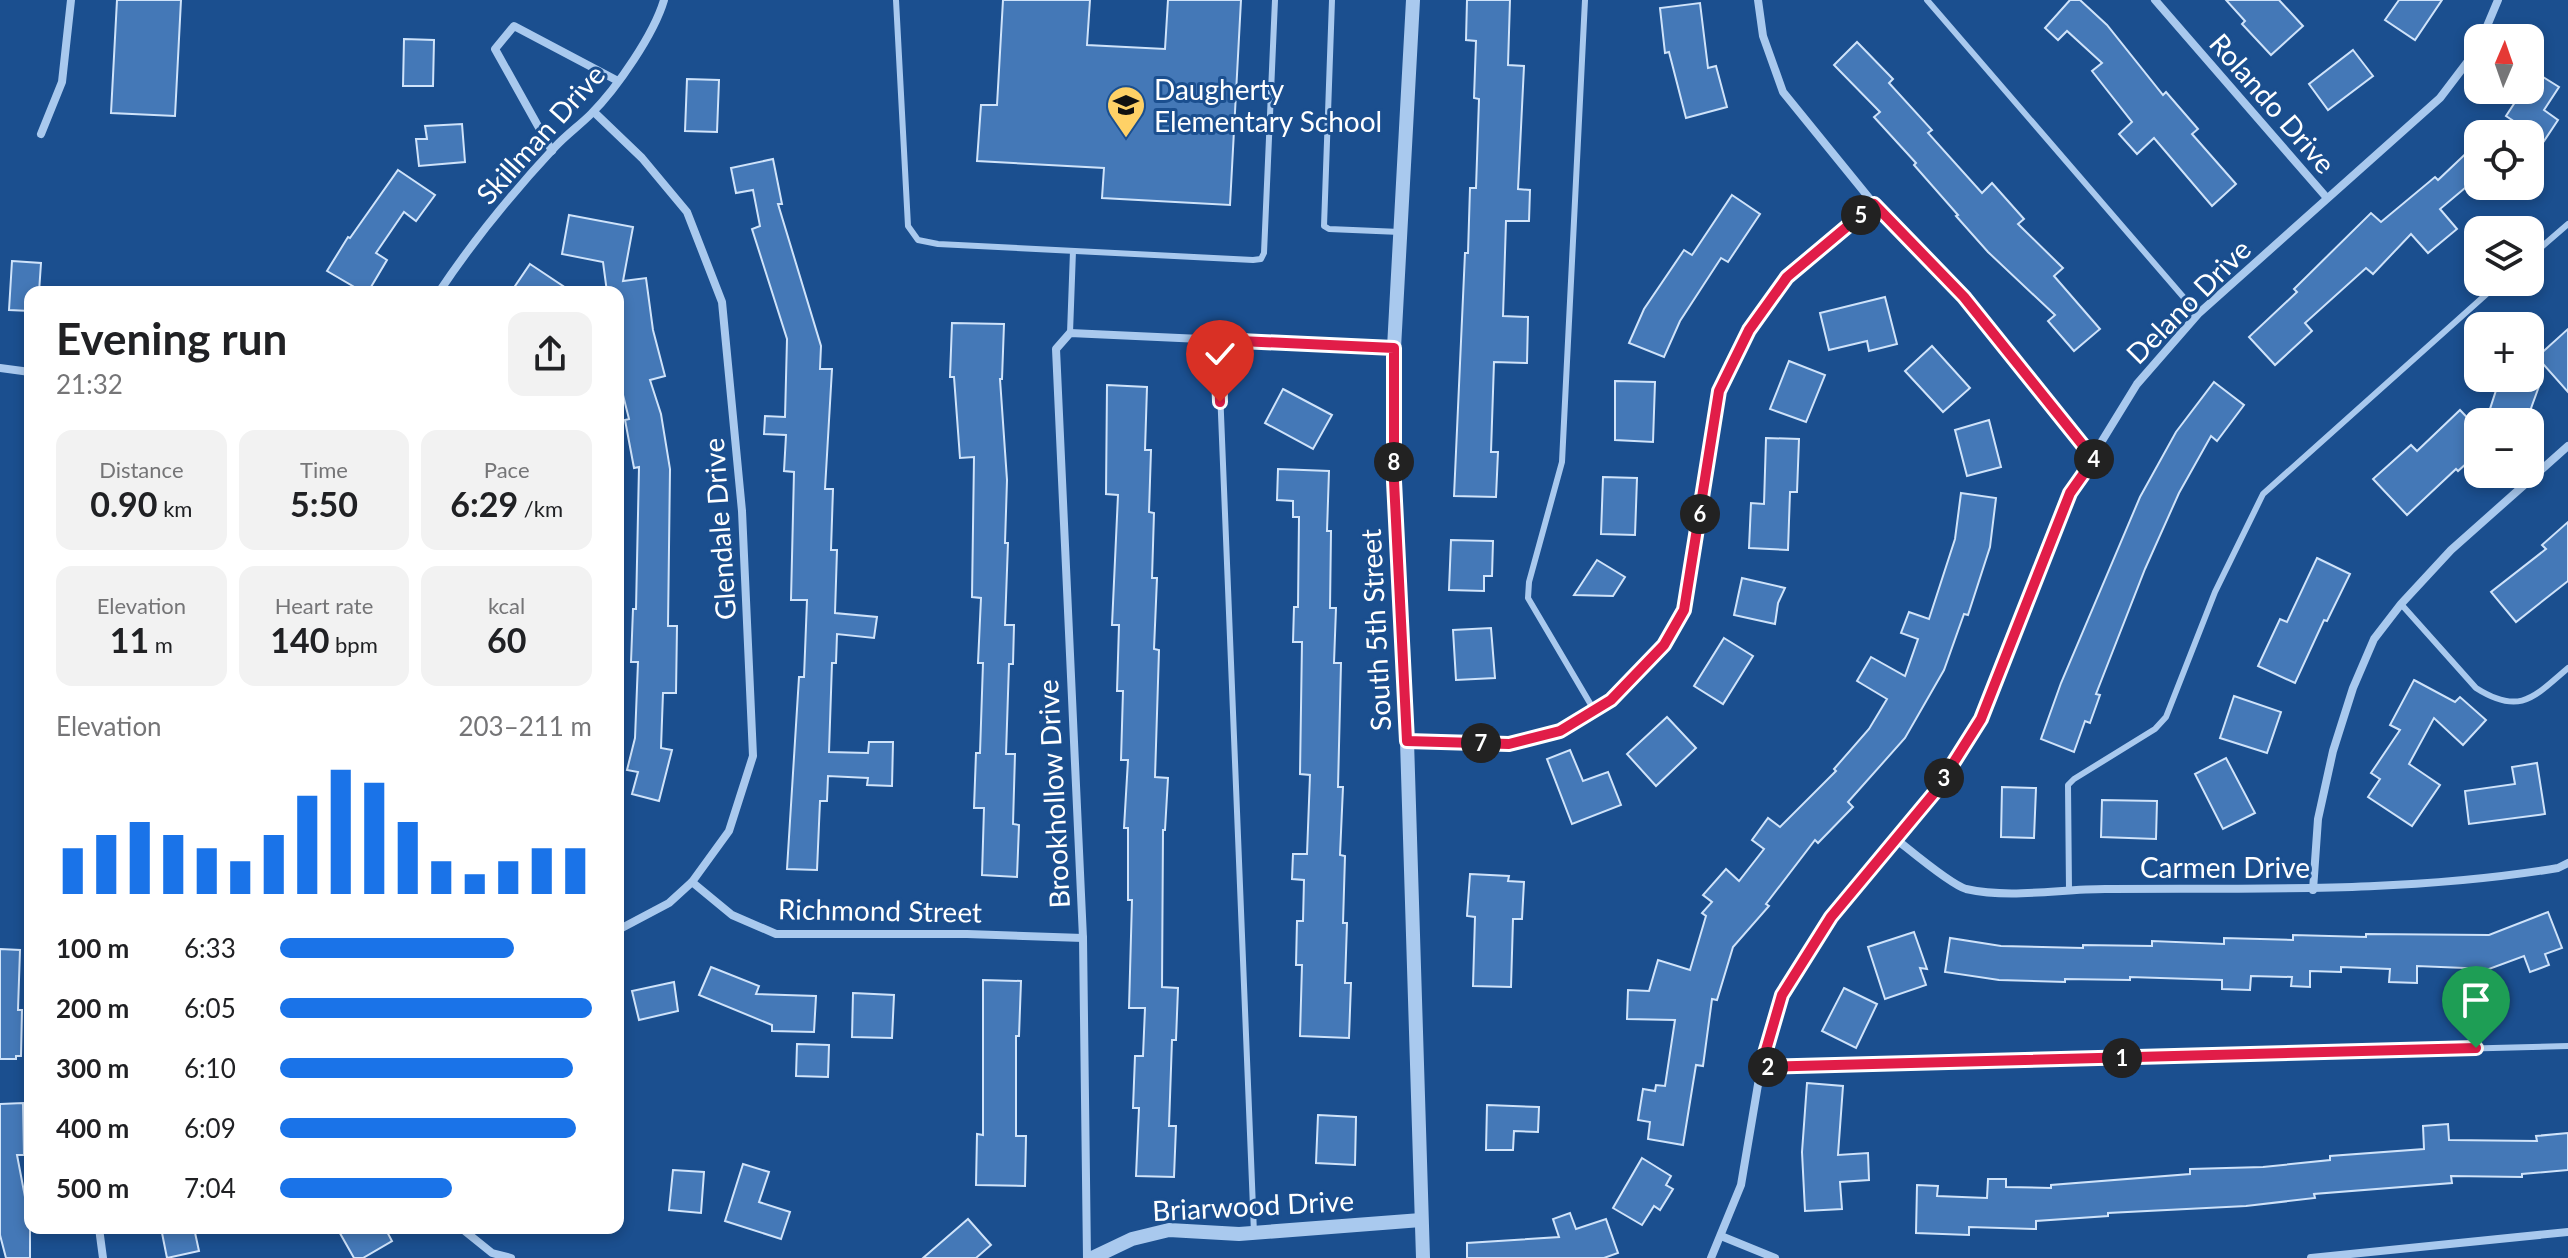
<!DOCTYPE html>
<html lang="en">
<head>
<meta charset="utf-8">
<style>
	body { margin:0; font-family:Lato,sans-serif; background:#f2f2f2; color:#202124; height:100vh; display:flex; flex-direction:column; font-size:30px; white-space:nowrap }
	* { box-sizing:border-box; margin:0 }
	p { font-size:26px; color:#757577 }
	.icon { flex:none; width:44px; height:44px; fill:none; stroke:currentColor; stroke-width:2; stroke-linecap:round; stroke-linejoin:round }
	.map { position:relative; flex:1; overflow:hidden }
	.drawer { position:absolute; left:24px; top:286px; width:600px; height:948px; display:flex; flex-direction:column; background:#fff; border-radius:16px; box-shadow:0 4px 12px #0003 }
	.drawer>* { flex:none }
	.needle { width:52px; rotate:2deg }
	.controls { position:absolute; left:2464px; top:24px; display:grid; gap:16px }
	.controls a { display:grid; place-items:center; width:80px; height:80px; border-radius:16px; background:#fff; box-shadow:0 4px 12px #0003; font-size:40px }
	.pin { position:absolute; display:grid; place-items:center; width:68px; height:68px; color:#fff; margin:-82px -34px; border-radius:50% 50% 50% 0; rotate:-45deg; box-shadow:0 0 8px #0007 }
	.pin .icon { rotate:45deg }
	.km { position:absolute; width:40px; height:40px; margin:-20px; border-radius:50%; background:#222; color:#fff; font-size:22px; line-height:40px; text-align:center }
	.round { display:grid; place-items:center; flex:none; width:84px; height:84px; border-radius:16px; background:#f2f2f2 }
	.summary { display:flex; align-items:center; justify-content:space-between; height:136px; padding:0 32px }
	h1 { font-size:44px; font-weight:700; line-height:60px }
	.stats { display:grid; grid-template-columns:repeat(3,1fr); gap:12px; height:136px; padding:8px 32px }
	.stats div { display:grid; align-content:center; border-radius:16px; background:#f2f2f2; text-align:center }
	.stats b { font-size:34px; font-weight:700 }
	.stats small { font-size:22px; font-weight:400 }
	.stats p { font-size:22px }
	.chart { height:224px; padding:16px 32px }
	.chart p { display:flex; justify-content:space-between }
	.chart svg { width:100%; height:144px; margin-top:8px; stroke:#1a73e8; stroke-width:6 }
	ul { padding:0 32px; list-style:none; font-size:26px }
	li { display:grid; grid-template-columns:128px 96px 1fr; align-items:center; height:60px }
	li i { height:20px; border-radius:10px; background:#1a73e8 }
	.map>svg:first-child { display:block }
</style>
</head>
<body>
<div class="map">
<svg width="2568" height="1258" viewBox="0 0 2568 1258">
	<rect width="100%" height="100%" fill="#1b4f8f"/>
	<g fill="#4478b7" stroke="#cfe3fa" stroke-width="2">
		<path d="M117,0H181L175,116L111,113Z"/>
		<path d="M1003,0H1090L1087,45L1165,49L1168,0H1241L1230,205L1102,198L1104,168L977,161L981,105H997Z"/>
		<path d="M1467,0H1510L1508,65L1524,66L1518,189L1530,190L1529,221H1506L1503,316L1528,317L1527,363L1494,362L1491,452H1498L1496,497L1454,496L1465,253H1468L1470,188H1476L1479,99L1474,98L1476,41L1466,40Z"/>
		<path d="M2070,0H2080L2107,25L2163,95L2166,92L2198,129L2192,134L2236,184L2212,206L2154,138L2137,154L2119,134L2132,122L2092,71L2102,63L2067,31L2058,40L2045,28Z"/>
		<path d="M2226,0H2279L2303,26L2271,55L2242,24L2245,21Z"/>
		<path d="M2399,0H2442L2415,40L2385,20Z"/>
		<path d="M1700,3L1708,68L1716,66L1727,107L1686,118L1669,52L1665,53L1660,8Z"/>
		<path d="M404,39L434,40L433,86H403Z"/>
		<path d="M1857,42L1893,79L1889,83L1932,130L1928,133L1982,193L1992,183L2024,219L2018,224L2063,268L2054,276L2100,329L2074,351L2048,321L2055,315L1988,252L1956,216L1958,215L1914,165L1916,163L1874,117L1880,112L1834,65Z"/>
		<path d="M2353,50L2373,76L2328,110L2309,84Z"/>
		<path d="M2535,72L2559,87L2544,110L2558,120L2544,141L2506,116L2523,90H2530V80Z"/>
		<path d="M687,79L719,80L717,132L685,131Z"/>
		<path d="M462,124L465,162L419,166L416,139H427L425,126Z"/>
		<path d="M2478,142V177L2440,209L2457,229L2428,253L2411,234L2373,274L2366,268L2305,323L2312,331L2275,365L2249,337L2297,292L2294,289L2371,213L2381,222L2435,177L2438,180Z"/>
		<path d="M773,159L782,204H778L821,346L820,369H832L825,489H833L831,550H837L835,613L877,617L874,638L837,634L836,663H832L829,752L868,753L869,742H893L892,786L867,785L868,778L828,776L827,801H820L817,870L787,869L799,677H804L807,600H791L794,472L784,471L786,435L764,434L765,416L785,417L787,339L752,229L760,226L753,190L736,193L731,168Z"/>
		<path d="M398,170L435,195L416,221L404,212L376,253L387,260L368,292H363L327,271L348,237L350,238Z"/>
		<path d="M1732,195L1760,214L1728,262L1721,258L1680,321L1664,357L1629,343L1644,309L1684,250L1692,255Z"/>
		<path d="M569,215L633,227L623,281L646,278L653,330L665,376L650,380L661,414L670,469L668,626H677L676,693H663L661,748L672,750L659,801L632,794L638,772L627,770L635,738L638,662H631L633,609H636L639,467L634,468L625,420L629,419L618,375V292H607L603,262L562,254Z"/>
		<path d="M12,261L41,263L39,292H30V311L9,310Z"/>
		<path d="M530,264L572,292H511Z"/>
		<path d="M1885,297L1897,344L1869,351L1867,341L1829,350L1820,313Z"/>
		<path d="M952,323L1004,324L1002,379H1000L1007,480L1005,543H1008L1005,625H1014L1013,664H1009L1006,754H1015L1013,824L1019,825L1017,877L982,875L984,808H974L976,753H980L983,663H978L981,598L972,597L974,457L960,458L954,377H950Z"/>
		<path d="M2568,329V392L2537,357Z"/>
		<path d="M1932,346L1970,388L1943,412L1905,371Z"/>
		<path d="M1789,361L1825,375L1806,422L1770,409Z"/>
		<path d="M2500,378H2542L2526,422L2490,409Z"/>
		<path d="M1615,381L1655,382L1653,442L1615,440Z"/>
		<path d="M2214,382L2244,405L2217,441L2211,436L2179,493L2145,569L2096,694L2100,695L2090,723L2085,721L2074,752L2041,739L2061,683L2140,497L2176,432Z"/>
		<path d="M1107,385L1147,387L1145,450H1151L1149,512L1154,513L1152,578H1157L1154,649L1159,650L1155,777L1168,778L1165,830H1163L1162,987L1178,988L1176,1040H1172L1169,1126H1176L1174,1177L1136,1176L1139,1108H1133L1135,1056H1143L1145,1008H1129L1132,900H1128V828H1124L1128,760H1121L1123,691H1117L1119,625H1112L1118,495L1106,494Z"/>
		<path d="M1283,389L1332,415L1313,449L1265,423Z"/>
		<path d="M2460,410L2478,429V453L2458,471L2456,469L2407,515L2373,479L2411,445L2417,451Z"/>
		<path d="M1989,420L2001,467L1967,476L1955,430Z"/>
		<path d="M1766,438L1799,439L1797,492H1790L1788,550L1749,548L1751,503L1764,504Z"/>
		<path d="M1278,469L1329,471L1327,531H1331L1330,608H1336L1334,663H1341L1338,787H1343L1340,855L1345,856L1343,923H1347L1345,983H1351L1349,1038L1300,1036L1302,965H1296L1297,921H1303L1304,880L1292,879L1293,854H1307L1310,775L1300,774L1302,642H1293L1294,607H1298L1299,517H1293V501L1277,500Z"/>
		<path d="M1603,477L1637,478L1635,535L1601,534Z"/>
		<path d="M1961,493L1996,498L1990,547L1968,615L1964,614L1944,670L1905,738L1848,802L1853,807L1818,843L1815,840L1766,904L1769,906L1733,947L1717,1000L1712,999L1703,1066L1696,1065L1683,1145L1648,1139L1650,1122L1638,1120L1643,1089L1655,1091L1656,1085L1665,1086L1675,1020L1627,1019L1628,990L1649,991L1658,960L1690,970L1706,916L1702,913L1712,902L1703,895L1726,869L1739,881L1764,849L1752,840L1768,818L1780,827L1836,771L1834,769L1869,729L1887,699L1857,681L1871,657L1905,676L1918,639L1901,633L1909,612L1929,619L1955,539Z"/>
		<path d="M2568,522V581L2516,622L2491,592L2546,549L2542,545Z"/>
		<path d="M1451,540L1493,541L1492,576H1484V591L1449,590Z"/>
		<path d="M2317,558L2350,574L2327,621L2324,620L2295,683L2258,666L2280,619L2287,622Z"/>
		<path d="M1597,560L1625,577L1613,596L1574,595Z"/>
		<path d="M1742,578L1785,588L1778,603L1775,624L1734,615Z"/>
		<path d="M1491,628L1495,678L1456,680L1453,630Z"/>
		<path d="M1724,638L1753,656L1723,704L1694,686Z"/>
		<path d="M2414,680L2455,702L2460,697L2486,720L2463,745L2434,718L2409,764L2440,785L2412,826L2368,797L2380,779L2371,773L2400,730L2390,725Z"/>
		<path d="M2234,696L2281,712L2267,753L2220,738Z"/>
		<path d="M1667,717L1696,748L1656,786L1627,754Z"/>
		<path d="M1570,750L1583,781L1608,772L1621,805L1572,824L1547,759Z"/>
		<path d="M2226,758L2255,813L2223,829L2195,774Z"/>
		<path d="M2537,763L2545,814L2469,824L2465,791L2515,784L2512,767Z"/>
		<path d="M2002,787L2036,788L2034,838L2001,837Z"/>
		<path d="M2102,800L2157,801L2156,839L2101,837Z"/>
		<path d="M1470,874L1509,876L1508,881L1524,882L1522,919H1513L1511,987L1473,986L1475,917L1467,916Z"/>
		<path d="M2548,912L2562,948L2545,954L2549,965L2530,972L2524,956L2489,969L2417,966V983L2389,982L2390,969L2341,967V972L2310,971V987L2291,986L2292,977L2251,976L2250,990L2222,989V980L2130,977V980L2065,979V982L1999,980L1945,972L1950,938L2001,946L2083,948V945L2152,946V941L2224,944V938L2293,940V935L2366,937V934L2489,935Z"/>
		<path d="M1914,932L1927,969L1920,968L1926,985L1885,999L1868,947Z"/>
		<path d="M0,949L20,950L18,1010H22L21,1056H16V1059H0Z"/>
		<path d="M711,967L759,986L756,994L816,996L814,1032L772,1031V1025L699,995Z"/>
		<path d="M983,980L1021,981L1019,1036H1016V1136H1026L1025,1186L976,1185L977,1134L983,1135Z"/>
		<path d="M674,982L678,1011L639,1020L632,991Z"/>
		<path d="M1844,988L1877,1004L1856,1048L1822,1031Z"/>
		<path d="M853,993L894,995L892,1038L852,1037Z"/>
		<path d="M797,1044L829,1045L828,1077L796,1076Z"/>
		<path d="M1807,1083L1843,1086L1838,1155L1868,1153L1869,1180L1840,1182L1842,1209L1805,1211L1802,1152Z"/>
		<path d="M23,1103L24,1155H17L30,1223V1258H6L0,1235V1104Z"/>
		<path d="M1487,1105L1539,1107L1538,1132L1514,1131L1513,1150H1486Z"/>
		<path d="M1318,1115L1356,1117L1355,1165L1316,1163Z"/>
		<path d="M2448,1124L2449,1140L2537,1141L2536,1136L2568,1133V1170L2522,1174V1177L2451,1176L2452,1183L2314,1194L2315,1198L2246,1206L2108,1213V1216L2036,1221V1229L1969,1227V1235L1916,1233L1917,1185L1938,1186L1937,1196L1987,1198L1988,1179H2006V1187L2051,1188V1185L2190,1174V1169L2263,1167L2330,1160V1156L2424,1149L2423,1126Z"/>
		<path d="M1642,1158L1671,1176L1666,1185L1673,1189L1660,1210L1654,1206L1642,1225L1613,1208Z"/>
		<path d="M743,1164L769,1172L759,1202L790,1212L781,1239L725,1221Z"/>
		<path d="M673,1170L704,1172L701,1213L669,1210Z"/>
		<path d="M1570,1213L1576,1229L1606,1219L1618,1253L1604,1258H1467V1243L1559,1237L1553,1219Z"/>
		<path d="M968,1219L991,1245L976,1258H923Z"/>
		<path d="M161,1228H194L199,1251L167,1258Z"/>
		<path d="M337,1228H385L392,1241L363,1258H354Z"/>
	</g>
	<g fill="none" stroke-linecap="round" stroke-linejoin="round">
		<g stroke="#a9c9ee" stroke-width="6">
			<path d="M896,0L908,226L918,240L938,244L1253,260L1261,259L1264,253L1275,0"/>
			<path d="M1332,0L1324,226L1329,229L1400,232"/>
			<path d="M1585,0L1562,462L1529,582L1528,598L1594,710"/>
			<path d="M1927,0L2198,314"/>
			<path d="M2530,257L2568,224"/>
			<path d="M1070,333L1073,251"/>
			<path d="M1218,340L1254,1233"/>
			<path d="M2401,604L2476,688C2520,716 2534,697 2568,668"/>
			<path d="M2069,891L2068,785L2074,779L2155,729L2166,717L2215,592L2263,494L2500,282"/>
			<path d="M1761,1067L2568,1046"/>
		</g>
		<g stroke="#a9c9ee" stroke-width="8">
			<path d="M1758,0L1763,36L1783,92L1874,204L1964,297L2094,459"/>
			<path d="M2155,0L2327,198"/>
			<path d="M2482,38L2498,0"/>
			<path d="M594,112L642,158L687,212L722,302L742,511L753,756L729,831L692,882L669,903L618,930"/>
			<path d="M41,134L62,82L71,0"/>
			<path d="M552,151L495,49L514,26L618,81"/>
			<path d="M439,292C473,241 513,192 555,147C566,135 580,125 591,114C617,88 654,34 664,0"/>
			<path d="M0,368L30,372"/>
			<path d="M1407,741L1509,744L1560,731L1611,700L1664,645L1684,610L1719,391L1749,330L1787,277L1874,204"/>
			<path d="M1897,840C1911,851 1951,885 1966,889C2011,899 2059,889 2105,889C2256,888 2408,893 2558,868L2568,863"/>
			<path d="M692,882L732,915L776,934H967L1083,938"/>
			<path d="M2313,890L2318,819L2333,751L2353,688L2374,639L2401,604L2451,550L2568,446"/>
			<path d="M99,1228L103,1258"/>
			<path d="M461,1228L492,1253L511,1258"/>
			<path d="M1721,1236L1775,1258"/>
			<path d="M1087,1258L1083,938L1056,349L1070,333L1394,348"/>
			<path d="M1711,1258L1741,1185L1763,1055L1782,995L1831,917L1935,792L1981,719L2070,493L2137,384L2198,314L2440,98L2478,48"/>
			<path d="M2311,1258L2568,1232"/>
		</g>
		<g stroke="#a9c9ee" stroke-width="14">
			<path d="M1413,0L1394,348V481L1407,741L1423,1258"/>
			<path d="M1092,1258L1132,1239L1169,1230L1239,1234L1421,1220"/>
		</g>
	</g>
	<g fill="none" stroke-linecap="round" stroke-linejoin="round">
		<defs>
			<path id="route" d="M1220,402L1218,340L1394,348V481L1407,741L1509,744L1560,731L1611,700L1664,645L1684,610L1719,391L1749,330L1787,277L1874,204L1964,297L2094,459L2070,493L1981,719L1935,792L1831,917L1782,995L1761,1067L2476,1048"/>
		</defs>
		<use href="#route" stroke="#fff" stroke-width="16"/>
		<use href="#route" stroke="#e11d48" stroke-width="10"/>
	</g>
	<defs>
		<symbol id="school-pin" viewBox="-11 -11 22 30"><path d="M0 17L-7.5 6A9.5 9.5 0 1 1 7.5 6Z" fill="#ffd166" stroke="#1b4f8f"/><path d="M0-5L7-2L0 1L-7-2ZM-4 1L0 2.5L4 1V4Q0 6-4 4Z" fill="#111"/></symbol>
	</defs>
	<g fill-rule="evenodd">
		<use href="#school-pin" x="1104" y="83" width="44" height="60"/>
	</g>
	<g text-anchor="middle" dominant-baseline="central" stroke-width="6" stroke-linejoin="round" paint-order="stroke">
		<g font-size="28" fill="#fff" stroke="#1b4f8f" text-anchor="start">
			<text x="1154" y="89">Daugherty<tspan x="1154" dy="32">Elementary School</tspan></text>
		</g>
		<g font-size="28" fill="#fff" stroke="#1b4f8f">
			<text transform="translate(2273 103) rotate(49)">Rolando Drive</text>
			<text transform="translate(540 134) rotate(-48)">Skillman Drive</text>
			<text transform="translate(2188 301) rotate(-45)">Delano Drive</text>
			<text transform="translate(719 529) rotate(-94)">Glendale Drive</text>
			<text transform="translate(1375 630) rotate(-93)">South 5th Street</text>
			<text transform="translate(1053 794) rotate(-93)">Brookhollow Drive</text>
			<text x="2225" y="867">Carmen Drive</text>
			<text transform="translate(880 910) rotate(1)">Richmond Street</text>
			<text transform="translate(1253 1205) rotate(-3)">Briarwood Drive</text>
		</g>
	</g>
</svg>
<div class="controls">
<a><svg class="needle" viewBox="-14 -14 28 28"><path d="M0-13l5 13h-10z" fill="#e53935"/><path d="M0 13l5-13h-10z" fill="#757577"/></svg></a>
<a><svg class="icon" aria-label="locate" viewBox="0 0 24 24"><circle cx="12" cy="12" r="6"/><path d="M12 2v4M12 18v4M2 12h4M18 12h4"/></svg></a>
<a><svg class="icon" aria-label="layers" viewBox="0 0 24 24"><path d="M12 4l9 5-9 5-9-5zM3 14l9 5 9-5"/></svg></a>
<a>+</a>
<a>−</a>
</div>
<div class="pin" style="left:2476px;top:1048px;background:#1e9e55"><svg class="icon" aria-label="arrive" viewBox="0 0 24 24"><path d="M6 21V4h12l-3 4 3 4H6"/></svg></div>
<div class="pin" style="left:1220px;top:402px;background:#d93025"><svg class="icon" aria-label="check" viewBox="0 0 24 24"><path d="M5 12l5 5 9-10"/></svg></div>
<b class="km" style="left:2122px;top:1058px">1</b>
<b class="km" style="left:1768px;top:1067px">2</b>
<b class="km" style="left:1944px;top:778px">3</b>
<b class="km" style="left:2094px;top:459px">4</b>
<b class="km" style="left:1861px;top:215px">5</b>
<b class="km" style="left:1700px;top:514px">6</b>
<b class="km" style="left:1481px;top:743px">7</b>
<b class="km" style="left:1394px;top:462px">8</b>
<section class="drawer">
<div class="summary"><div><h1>Evening run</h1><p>21:32</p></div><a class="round"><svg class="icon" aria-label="share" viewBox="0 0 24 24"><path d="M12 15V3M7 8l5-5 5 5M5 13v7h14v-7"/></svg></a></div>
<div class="stats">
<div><p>Distance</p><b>0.90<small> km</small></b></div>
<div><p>Time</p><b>5:50</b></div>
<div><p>Pace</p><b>6:29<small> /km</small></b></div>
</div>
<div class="stats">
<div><p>Elevation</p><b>11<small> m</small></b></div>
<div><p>Heart rate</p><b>140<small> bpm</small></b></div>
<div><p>kcal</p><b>60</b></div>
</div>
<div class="chart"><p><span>Elevation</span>203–211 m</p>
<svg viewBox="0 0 160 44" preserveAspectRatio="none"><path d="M5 44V30M15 44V26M25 44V22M35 44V26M45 44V30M55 44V34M65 44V26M75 44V14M85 44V6M95 44V10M105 44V22M115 44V34M125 44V38M135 44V34M145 44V30M155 44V30"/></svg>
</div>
<ul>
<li><b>100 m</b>6:33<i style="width:75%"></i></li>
<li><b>200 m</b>6:05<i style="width:100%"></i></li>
<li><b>300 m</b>6:10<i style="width:94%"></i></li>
<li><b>400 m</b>6:09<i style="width:95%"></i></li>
<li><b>500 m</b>7:04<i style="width:55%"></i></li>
</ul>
</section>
</div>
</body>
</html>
